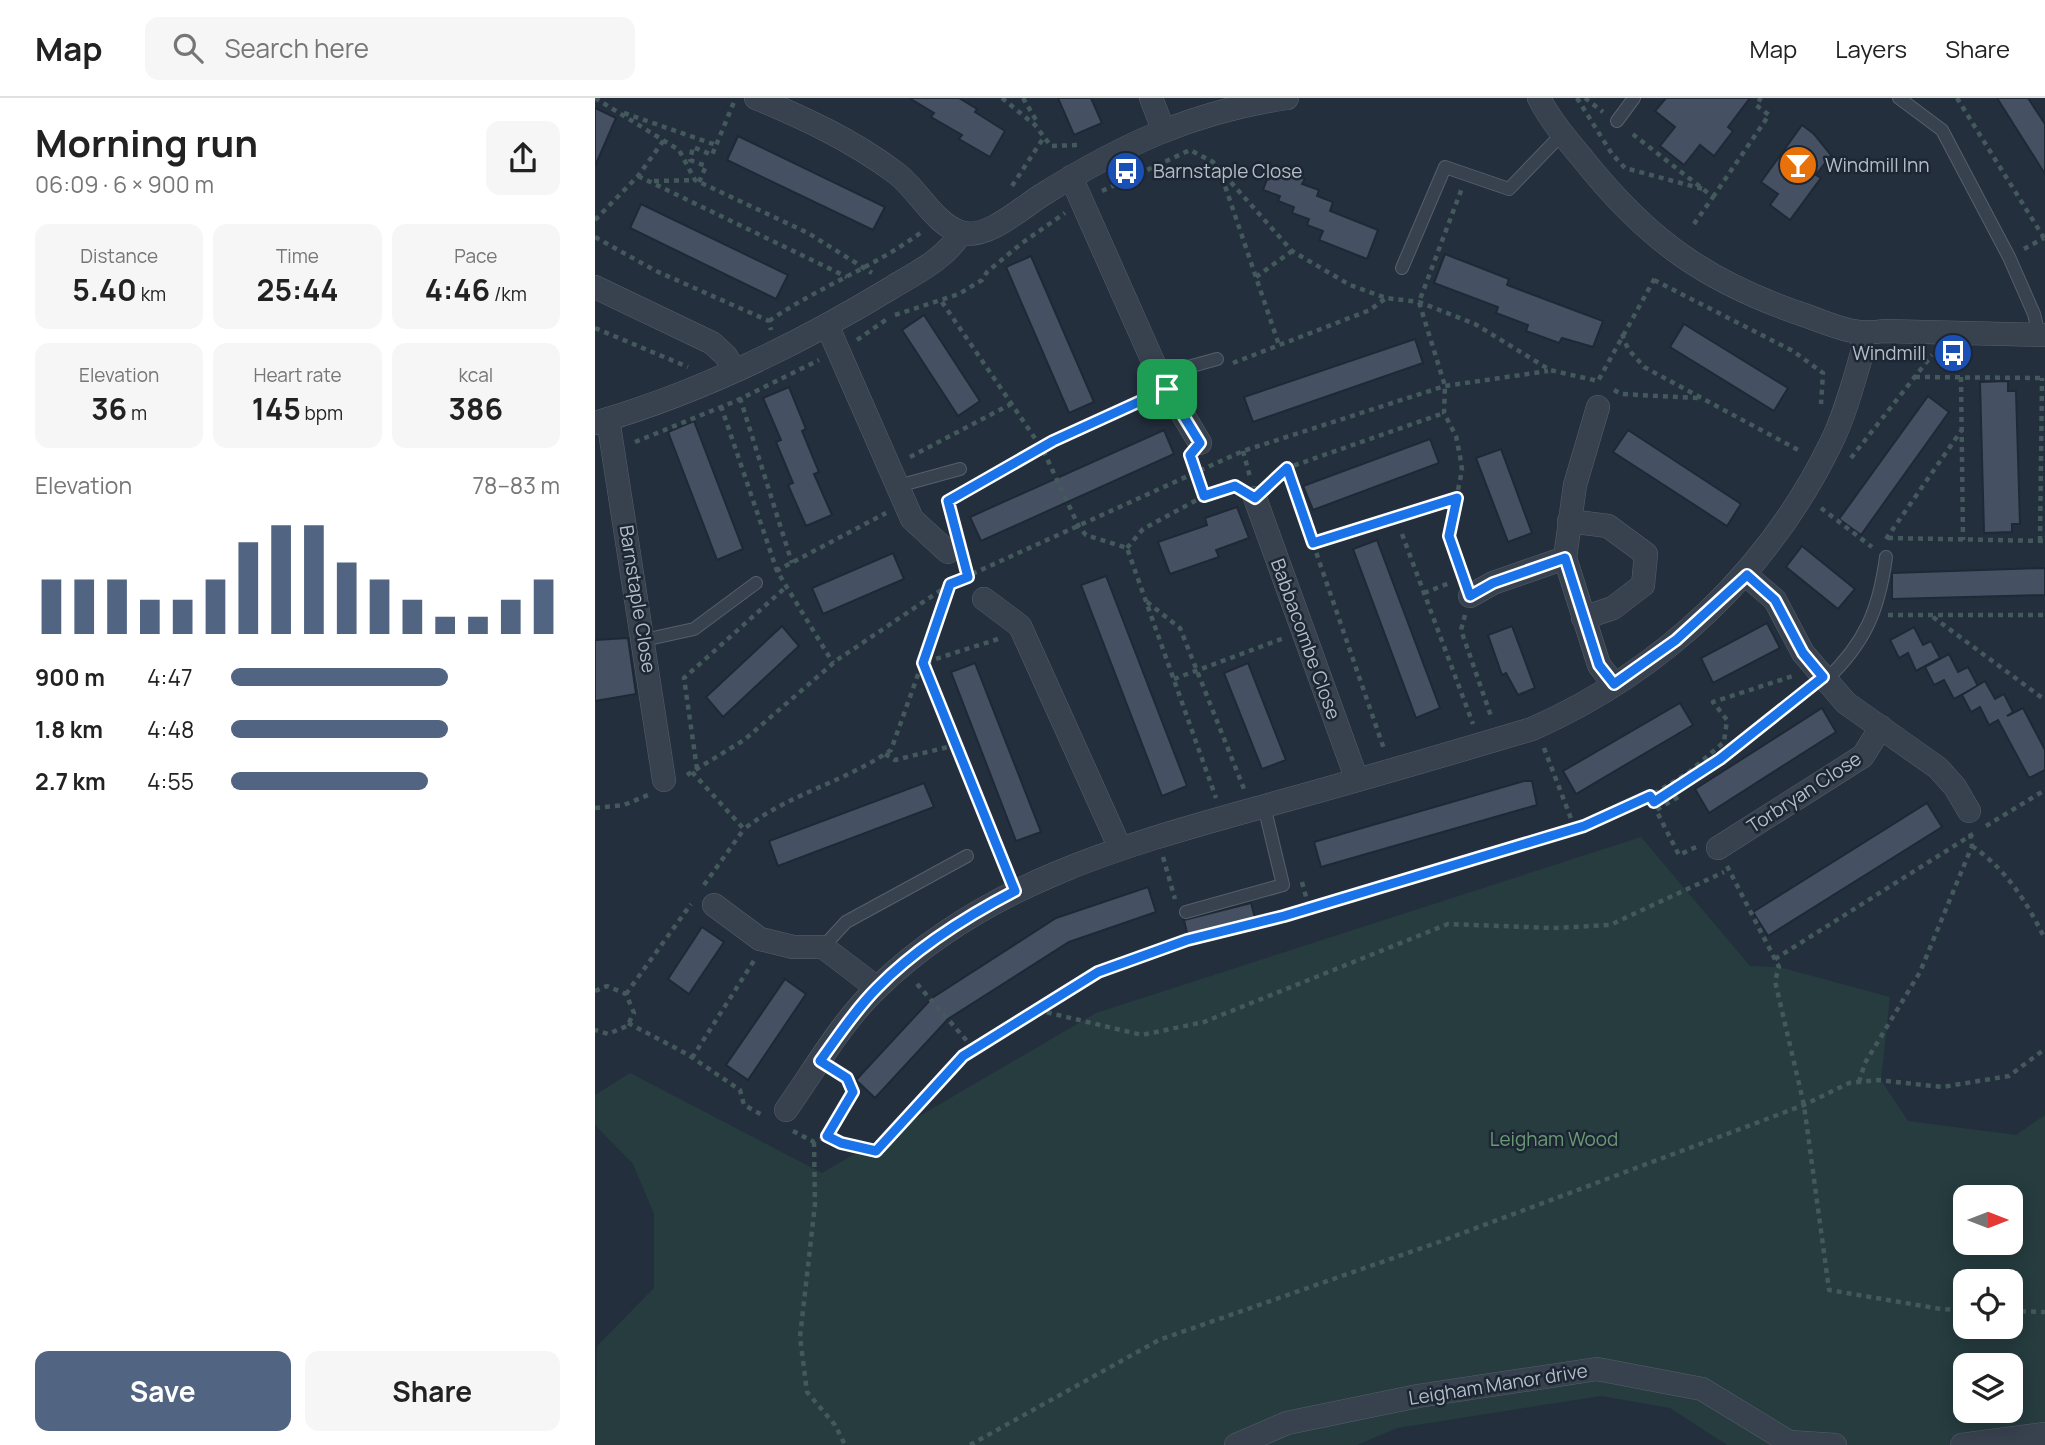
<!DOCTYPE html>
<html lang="en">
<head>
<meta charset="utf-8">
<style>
	body { margin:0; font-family:Manrope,sans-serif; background:#f6f6f6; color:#222; height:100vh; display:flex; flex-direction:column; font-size:26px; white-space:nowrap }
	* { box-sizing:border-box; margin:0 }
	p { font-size:23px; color:#767676 }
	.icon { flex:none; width:38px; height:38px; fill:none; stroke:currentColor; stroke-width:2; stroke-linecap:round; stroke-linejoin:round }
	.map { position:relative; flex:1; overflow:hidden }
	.panel { display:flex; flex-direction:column; background:#fff; width:595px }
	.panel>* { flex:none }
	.needle { width:46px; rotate:90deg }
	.buttons { position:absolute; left:1358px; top:1087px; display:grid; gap:14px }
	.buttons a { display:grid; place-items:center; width:70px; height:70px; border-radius:14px; background:#fff; box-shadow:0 4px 18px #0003; font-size:35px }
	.pin { position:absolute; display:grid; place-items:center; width:60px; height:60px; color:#fff; margin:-30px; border-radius:14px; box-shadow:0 4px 10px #0006 }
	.round { display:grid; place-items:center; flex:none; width:74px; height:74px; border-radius:14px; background:#f6f6f6 }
	.summary { display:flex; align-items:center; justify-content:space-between; height:119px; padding:0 35px }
	h1 { font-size:38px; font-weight:700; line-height:52px }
	.figures { display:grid; grid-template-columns:repeat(3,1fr); gap:10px; height:119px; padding:7px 35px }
	.figures div { display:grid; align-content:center; border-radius:14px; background:#f6f6f6; text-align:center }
	.figures b { font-size:30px; font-weight:700 }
	.figures small { font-size:19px; font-weight:400 }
	.figures p { font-size:19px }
	.chart { height:196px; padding:14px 35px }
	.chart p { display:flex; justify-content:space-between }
	.chart svg { width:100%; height:126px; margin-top:7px; stroke:#516482; stroke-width:6 }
	.cta { display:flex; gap:14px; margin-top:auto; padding:14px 35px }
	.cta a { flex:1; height:80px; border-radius:14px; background:#516482; color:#fff; font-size:28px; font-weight:700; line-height:80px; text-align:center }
	.cta a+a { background:#f6f6f6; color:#222 }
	ul { padding:0 35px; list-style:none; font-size:23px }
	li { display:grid; grid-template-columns:112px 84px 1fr; align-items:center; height:52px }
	li i { height:18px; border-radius:9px; background:#516482 }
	header { display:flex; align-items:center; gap:42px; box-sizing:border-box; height:98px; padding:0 35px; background:#fff; border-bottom:2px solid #e0e0e0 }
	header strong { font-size:33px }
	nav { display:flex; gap:38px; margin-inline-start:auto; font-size:24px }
	.search { width:490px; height:63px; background:#f6f6f6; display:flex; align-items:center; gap:18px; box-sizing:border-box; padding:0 24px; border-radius:14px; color:#767676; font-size:26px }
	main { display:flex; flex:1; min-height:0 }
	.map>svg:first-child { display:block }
</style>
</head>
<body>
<header>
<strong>Map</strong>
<div class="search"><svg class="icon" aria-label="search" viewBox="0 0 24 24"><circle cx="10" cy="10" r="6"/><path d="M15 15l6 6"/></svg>Search here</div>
<nav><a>Map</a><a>Layers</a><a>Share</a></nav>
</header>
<main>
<section class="panel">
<div class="summary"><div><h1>Morning run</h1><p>06:09 · 6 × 900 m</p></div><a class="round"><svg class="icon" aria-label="share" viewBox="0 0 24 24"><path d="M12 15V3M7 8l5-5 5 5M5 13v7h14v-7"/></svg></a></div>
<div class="figures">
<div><p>Distance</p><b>5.40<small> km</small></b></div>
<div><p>Time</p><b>25:44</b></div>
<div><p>Pace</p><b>4:46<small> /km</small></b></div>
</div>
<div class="figures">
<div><p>Elevation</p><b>36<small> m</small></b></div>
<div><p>Heart rate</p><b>145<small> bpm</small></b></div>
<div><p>kcal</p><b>386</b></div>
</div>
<div class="chart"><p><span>Elevation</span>78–83 m</p>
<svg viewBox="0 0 160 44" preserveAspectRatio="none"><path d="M5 44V25M15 44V25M25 44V25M35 44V32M45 44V32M55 44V25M65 44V12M75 44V6M85 44V6M95 44V19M105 44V25M115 44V32M125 44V38M135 44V38M145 44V32M155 44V25"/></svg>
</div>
<ul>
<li><b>900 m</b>4:47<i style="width:66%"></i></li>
<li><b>1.8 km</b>4:48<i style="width:66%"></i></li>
<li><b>2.7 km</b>4:55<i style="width:60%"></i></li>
</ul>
<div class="cta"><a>Save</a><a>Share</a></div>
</section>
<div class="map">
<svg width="1450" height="1347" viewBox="0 0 1450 1347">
	<rect width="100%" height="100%" fill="#242f3e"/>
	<path fill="#263c3f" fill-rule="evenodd" d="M1046,739L1155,868L1184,869L1295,899L1286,982L1313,1023L1421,1037L1450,1017V1347H1132L1075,1310L1006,1298L802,1330L762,1347H0L2,1248L59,1190V1116L38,1066L0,1027V997L35,975L227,1075L501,915ZM1370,1099H1416V1144H1370ZM1370,1183H1416V1228H1370ZM1370,1267H1416V1312H1370Z"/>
	<g fill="#455162" stroke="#1f2835" stroke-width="2">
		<path d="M314,0H364L382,11L380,14L410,33L395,59L364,41L367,37L336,19L339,15Z"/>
		<path d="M463,0H496L507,25L479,37Z"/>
		<path d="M1071,0H1155L1133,29L1138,33L1119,58L1105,47L1089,67L1065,48L1080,29L1060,13Z"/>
		<path d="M1402,0H1433L1450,26V76Z"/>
		<path d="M0,10L21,20L0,68Z"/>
		<path d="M1207,27L1219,36L1236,57L1221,77L1226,80L1195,122L1175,107L1183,96L1166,84Z"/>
		<path d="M143,38L290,109L278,132L132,62Z"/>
		<path d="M677,68L710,81L707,86L724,92L722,98L738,104L735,113L783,132L772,161L724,142L728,133L712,127L714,121L697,115L699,109L683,103L685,98L668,92Z"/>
		<path d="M46,106L193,177L181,201L35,130Z"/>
		<path d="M850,156L914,181L912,187L1008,223L998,249L967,240L964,245L931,233L933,227L901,215L903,209L839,185Z"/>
		<path d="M436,158L499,304L474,315L411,169Z"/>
		<path d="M329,217L385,303L363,318L307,232Z"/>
		<path d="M1089,226L1193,290L1179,313L1075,249Z"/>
		<path d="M820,241L828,265L658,324L649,299Z"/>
		<path d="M1413,283V293H1421L1425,426H1417V434L1389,435L1385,284Z"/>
		<path d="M194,289L211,331L207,333L224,374L219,376L237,417L211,428L193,387L198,385L181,344L186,342L168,300Z"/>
		<path d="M1333,298L1354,314L1266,437L1244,421Z"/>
		<path d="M99,323L148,451L122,462L73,334Z"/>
		<path d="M569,332L579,356L386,443L375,419Z"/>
		<path d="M1033,332L1146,406L1132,428L1018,354Z"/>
		<path d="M835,341L844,365L718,412L708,388Z"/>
		<path d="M906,351L937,435L913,444L881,360Z"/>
		<path d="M642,409L654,440L621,452L624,459L575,476L563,444L612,427L610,420Z"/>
		<path d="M782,442L845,610L821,620L758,451Z"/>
		<path d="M1207,448L1260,491L1243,511L1191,469Z"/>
		<path d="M298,455L309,481L228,516L217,490Z"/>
		<path d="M1450,470V497L1297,501V475Z"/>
		<path d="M511,478L592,688L567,698L486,487Z"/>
		<path d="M1172,525L1185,550L1118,585L1106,560Z"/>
		<path d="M187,528L204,548L128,619L111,599Z"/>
		<path d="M917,528L940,590L923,597L911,575L907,577L893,537Z"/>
		<path d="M1319,529L1328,547L1336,543L1345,560L1321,573L1313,555L1304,560L1295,542Z"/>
		<path d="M33,540L41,596L0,603V542Z"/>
		<path d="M1354,556L1363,574L1373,569L1383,588L1359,601L1349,582L1339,587L1330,569Z"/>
		<path d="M380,565L446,734L421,743L356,574Z"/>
		<path d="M653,565L691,662L667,671L629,575Z"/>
		<path d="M1390,583L1400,601L1409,596L1418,614L1412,618L1428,610L1450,652V672L1434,680L1403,622L1394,627L1385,609L1376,614L1367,597Z"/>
		<path d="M1085,605L1098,627L981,696L968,673Z"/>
		<path d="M1227,610L1241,634L1114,715L1100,691Z"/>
		<path d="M929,683H937L942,707L726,769L719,744Z"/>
		<path d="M329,685L339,709L183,768L174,743Z"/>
		<path d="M1332,705L1347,729L1173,838L1158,814Z"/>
		<path d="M553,789L561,814L474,844L353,921L280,1000L261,982L337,900L461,820Z"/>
		<path d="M656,805L660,820L593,839L589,822Z"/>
		<path d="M107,829L129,844L94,896L73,881Z"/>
		<path d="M190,881L211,896L153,982L131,967Z"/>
	</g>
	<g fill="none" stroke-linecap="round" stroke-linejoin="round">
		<defs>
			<g id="service">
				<path d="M1304,0L1347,32L1414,159L1439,216L1444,237"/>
				<path d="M1022,23L1039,0"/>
				<path d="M807,170L850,69L914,91L967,36"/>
				<path d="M564,277L622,261"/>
				<path d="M303,388L365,371"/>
				<path d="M49,542L99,531L161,485"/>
				<path d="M1231,582C1270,545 1284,512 1291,459"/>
				<path d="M591,814L688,787L669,708"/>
				<path d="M228,849L251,824L372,758"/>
			</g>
			<g id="minor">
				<path d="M161,0C211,21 257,42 301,75C323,91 340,128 368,135C393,141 426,110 447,97C527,47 597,14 692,0"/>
				<path d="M556,0L568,31"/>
				<path d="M944,0C955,22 972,42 988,61C1053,143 1113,185 1212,218C1240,228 1259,238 1289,233L1450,237"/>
				<path d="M476,79L564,277L605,345"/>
				<path d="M0,189L117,245L131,258L139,273"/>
				<path d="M232,227L317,421L353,454"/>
				<path d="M1003,309L980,387L970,460L1004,567L1019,586"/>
				<path d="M13,321L69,682"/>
				<path d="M0,325C103,295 204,246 296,190C321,175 350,161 366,135"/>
				<path d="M660,400L762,682"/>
				<path d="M974,423L1013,428L1051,456L1048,487L1018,510L988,520"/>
				<path d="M1151,477L1180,502L1208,555L1251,605L1343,670L1360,689L1374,713"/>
				<path d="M875,498L898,485L970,460"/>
				<path d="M389,501L425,528L525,750"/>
				<path d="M1123,750L1268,658L1286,629"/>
				<path d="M119,807L165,841L198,849H228L282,890"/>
				<path d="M191,1012C220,971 247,923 283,889C394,782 534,746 677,706C764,682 850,657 937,631C1068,573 1175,472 1237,343C1251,314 1259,282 1268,252L1266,237"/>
				<path d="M641,1347L692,1325L823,1298L1002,1271L1107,1291L1194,1344L1240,1347"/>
				<path d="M1367,1347L1450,1336"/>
			</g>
		</defs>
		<use href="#service" stroke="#565f6c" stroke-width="14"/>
		<use href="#minor" stroke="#565f6c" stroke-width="24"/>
		<g stroke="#44595c" stroke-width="4.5" stroke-dasharray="5 5" stroke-linecap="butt">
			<path d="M0,0L84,52L100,82L213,135L277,175"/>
			<path d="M407,0L440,27L456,48L484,47"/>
			<path d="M428,0L441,22L440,27"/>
			<path d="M982,0L1017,56L1030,70L1108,91L1035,34"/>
			<path d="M990,0L1008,14"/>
			<path d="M1362,0L1449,140"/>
			<path d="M29,15L121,47"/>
			<path d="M43,78L252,179"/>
			<path d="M627,79L684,247"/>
			<path d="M59,83L100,82"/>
			<path d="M104,84L111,68L95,62L98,49L117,57L139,4"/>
			<path d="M417,88L449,39"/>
			<path d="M507,93L595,52L618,64L697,153L755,187L791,200L824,204L880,226L955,272L1003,283L1061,178"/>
			<path d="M1118,99L1174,17L1161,7L1166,0"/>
			<path d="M0,122L43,78L69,42"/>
			<path d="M1099,126L1118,99L1108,91"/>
			<path d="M0,139L61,173L174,223L176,232"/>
			<path d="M1429,151L1449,140"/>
			<path d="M661,179L697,153"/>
			<path d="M1059,182L1198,253L1228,275L1226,306"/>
			<path d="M347,204L448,352L484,429L491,437L532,450L621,700"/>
			<path d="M300,217L364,196L387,182L392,174L427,145L470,115"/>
			<path d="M174,223C225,188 278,170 328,133"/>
			<path d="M0,230L93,269"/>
			<path d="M1027,236L1033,251L1049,269L1207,354"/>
			<path d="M262,242L292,221"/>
			<path d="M638,265L775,212L791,200"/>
			<path d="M1320,279L1450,280"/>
			<path d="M1366,279L1368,442"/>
			<path d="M1019,292L1026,296L1103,300"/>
			<path d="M145,300L197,465"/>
			<path d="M126,308L182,473L238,565"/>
			<path d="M40,344L141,303L224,262"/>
			<path d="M648,353L655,379"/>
			<path d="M315,359L416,306"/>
			<path d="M1256,360L1337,257"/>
			<path d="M597,366L609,398L641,389"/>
			<path d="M692,370L789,651"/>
			<path d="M676,386L692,370L849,315"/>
			<path d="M1226,410L1277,449"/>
			<path d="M359,427L353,403L458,343L553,300"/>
			<path d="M807,436L878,626"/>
			<path d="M1293,440L1450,443"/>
			<path d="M1291,441L1366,333"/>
			<path d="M1445,443L1447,280"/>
			<path d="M718,445L861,400"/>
			<path d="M532,450L548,431L609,398"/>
			<path d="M181,473L291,415"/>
			<path d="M867,479L854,437L867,372L865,358L861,338L849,315L850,288L824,204L867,90"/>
			<path d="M829,495L857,484"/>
			<path d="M552,504L585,530L649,691"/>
			<path d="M870,517L866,532L897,621"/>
			<path d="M1293,517H1450"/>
			<path d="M1338,519L1450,602"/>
			<path d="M403,541L328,565L412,773"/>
			<path d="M579,581L689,540"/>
			<path d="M949,650L980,731"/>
			<path d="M290,656L300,662L361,647"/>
			<path d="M102,671L89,580L191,489"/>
			<path d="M97,674L149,731C193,696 250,684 296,652L355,487"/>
			<path d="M92,677L149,642L242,562L355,486L648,353L850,288L953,273"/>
			<path d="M1055,698L1059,704L1081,692"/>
			<path d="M0,710L29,707L53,697"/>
			<path d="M1391,728L1450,692"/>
			<path d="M1377,748C1411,771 1432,804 1450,841"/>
			<path d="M1101,749L1084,757L1061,712L1085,698L1081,692L1212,592"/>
			<path d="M568,759L580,801"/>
			<path d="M1132,768L1184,869L1180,883L1209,1007L1234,1192L1346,1211L1370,1212"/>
			<path d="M707,784L714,810"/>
			<path d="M109,787L149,731"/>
			<path d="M1180,861L1378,736"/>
			<path d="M322,886L379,951"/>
			<path d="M0,893L12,888L31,896L39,915L32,928L13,936L0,932"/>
			<path d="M31,896L96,806"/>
			<path d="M442,912L547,937L609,924L853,826L958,830L1015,827L1129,774"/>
			<path d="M33,925L92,956L145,992L149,1007L169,1018"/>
			<path d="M97,960L160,861"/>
			<path d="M244,975L252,980L258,994L232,1038L245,1045L281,1053L368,959L503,874L592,842L689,818L989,728L1045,704L1093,675L1129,644L1132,622L1118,604L1198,578"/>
			<path d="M1264,984L1270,965L1325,874L1377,748L1375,735"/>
			<path d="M198,1033L219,1044L232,1038"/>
			<path d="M219,1044L220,1106L205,1239L212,1294L240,1327L250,1347"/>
			<path d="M1416,1213L1450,1214"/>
			<path d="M375,1347L564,1242L844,1144L1209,1007L1254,985L1283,982L1347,989L1414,978L1450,951"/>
		</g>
		<use href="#service" stroke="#38414e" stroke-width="12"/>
		<use href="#minor" stroke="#38414e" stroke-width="23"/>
	</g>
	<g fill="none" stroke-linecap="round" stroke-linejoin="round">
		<defs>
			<path id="route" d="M572,291L605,345L595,357L609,398L640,388L660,400L692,370L718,445L862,400L854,438L875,498L898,485L970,460L1004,567L1019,586L1081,542L1152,477L1180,502L1208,555L1228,579L1125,661L1059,704L1055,698L989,728L689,818L592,842L503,874L368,958L281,1053L246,1045L232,1038L258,994L252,980L225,963C243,938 261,911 282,890C320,851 372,818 420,793L328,565L355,486L373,479L353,403L458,343Z"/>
		</defs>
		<use href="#route" stroke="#fff" stroke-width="14"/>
		<use href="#route" stroke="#1a73e8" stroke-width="9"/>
	</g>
	<defs>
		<symbol id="bar-disc" viewBox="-11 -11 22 22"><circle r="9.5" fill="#e8710a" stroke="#1d2633"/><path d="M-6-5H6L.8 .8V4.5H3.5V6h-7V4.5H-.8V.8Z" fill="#fff"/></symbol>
		<symbol id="bus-disc" viewBox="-11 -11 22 22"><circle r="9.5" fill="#1a4fb4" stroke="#1d2633"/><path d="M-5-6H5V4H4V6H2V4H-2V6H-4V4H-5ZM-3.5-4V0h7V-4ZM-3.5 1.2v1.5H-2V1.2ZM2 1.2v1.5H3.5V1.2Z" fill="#fff"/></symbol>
	</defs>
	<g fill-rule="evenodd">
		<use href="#bar-disc" x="1181" y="45" width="44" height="44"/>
		<use href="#bus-disc" x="509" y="51" width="44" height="44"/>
		<use href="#bus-disc" x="1336" y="233" width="44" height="44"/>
	</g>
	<g text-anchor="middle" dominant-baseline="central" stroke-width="5" stroke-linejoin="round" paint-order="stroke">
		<g font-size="19" fill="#b4bcc9" stroke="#1d2633" text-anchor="start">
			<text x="1230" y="67">Windmill Inn</text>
			<text x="558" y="73">Barnstaple Close</text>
			<text x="1331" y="255" text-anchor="end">Windmill</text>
		</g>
		<g font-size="19" fill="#b4bcc9" stroke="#1d2633">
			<text transform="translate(43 501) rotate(81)">Barnstaple Close</text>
			<text transform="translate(711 541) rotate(70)">Babbacombe Close</text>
			<text transform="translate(1209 694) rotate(-33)">Torbryan Close</text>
			<text transform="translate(903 1286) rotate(-9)">Leigham Manor drive</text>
		</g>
		<g font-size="19" fill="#6b9a76" stroke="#1d2633">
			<text x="959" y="1041">Leigham Wood</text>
		</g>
	</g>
</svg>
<div class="buttons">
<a><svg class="needle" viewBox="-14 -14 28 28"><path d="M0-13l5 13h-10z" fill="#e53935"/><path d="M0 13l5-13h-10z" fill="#767676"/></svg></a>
<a><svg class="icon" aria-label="locate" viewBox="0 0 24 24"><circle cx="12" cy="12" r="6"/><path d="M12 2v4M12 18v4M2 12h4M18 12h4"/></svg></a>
<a><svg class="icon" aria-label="layers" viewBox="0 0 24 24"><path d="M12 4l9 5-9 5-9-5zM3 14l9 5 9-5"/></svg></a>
</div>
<div class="pin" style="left:572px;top:291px;background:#1e9e55"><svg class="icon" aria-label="arrive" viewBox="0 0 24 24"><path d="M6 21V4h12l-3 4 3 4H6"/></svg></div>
</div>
</main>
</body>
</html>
